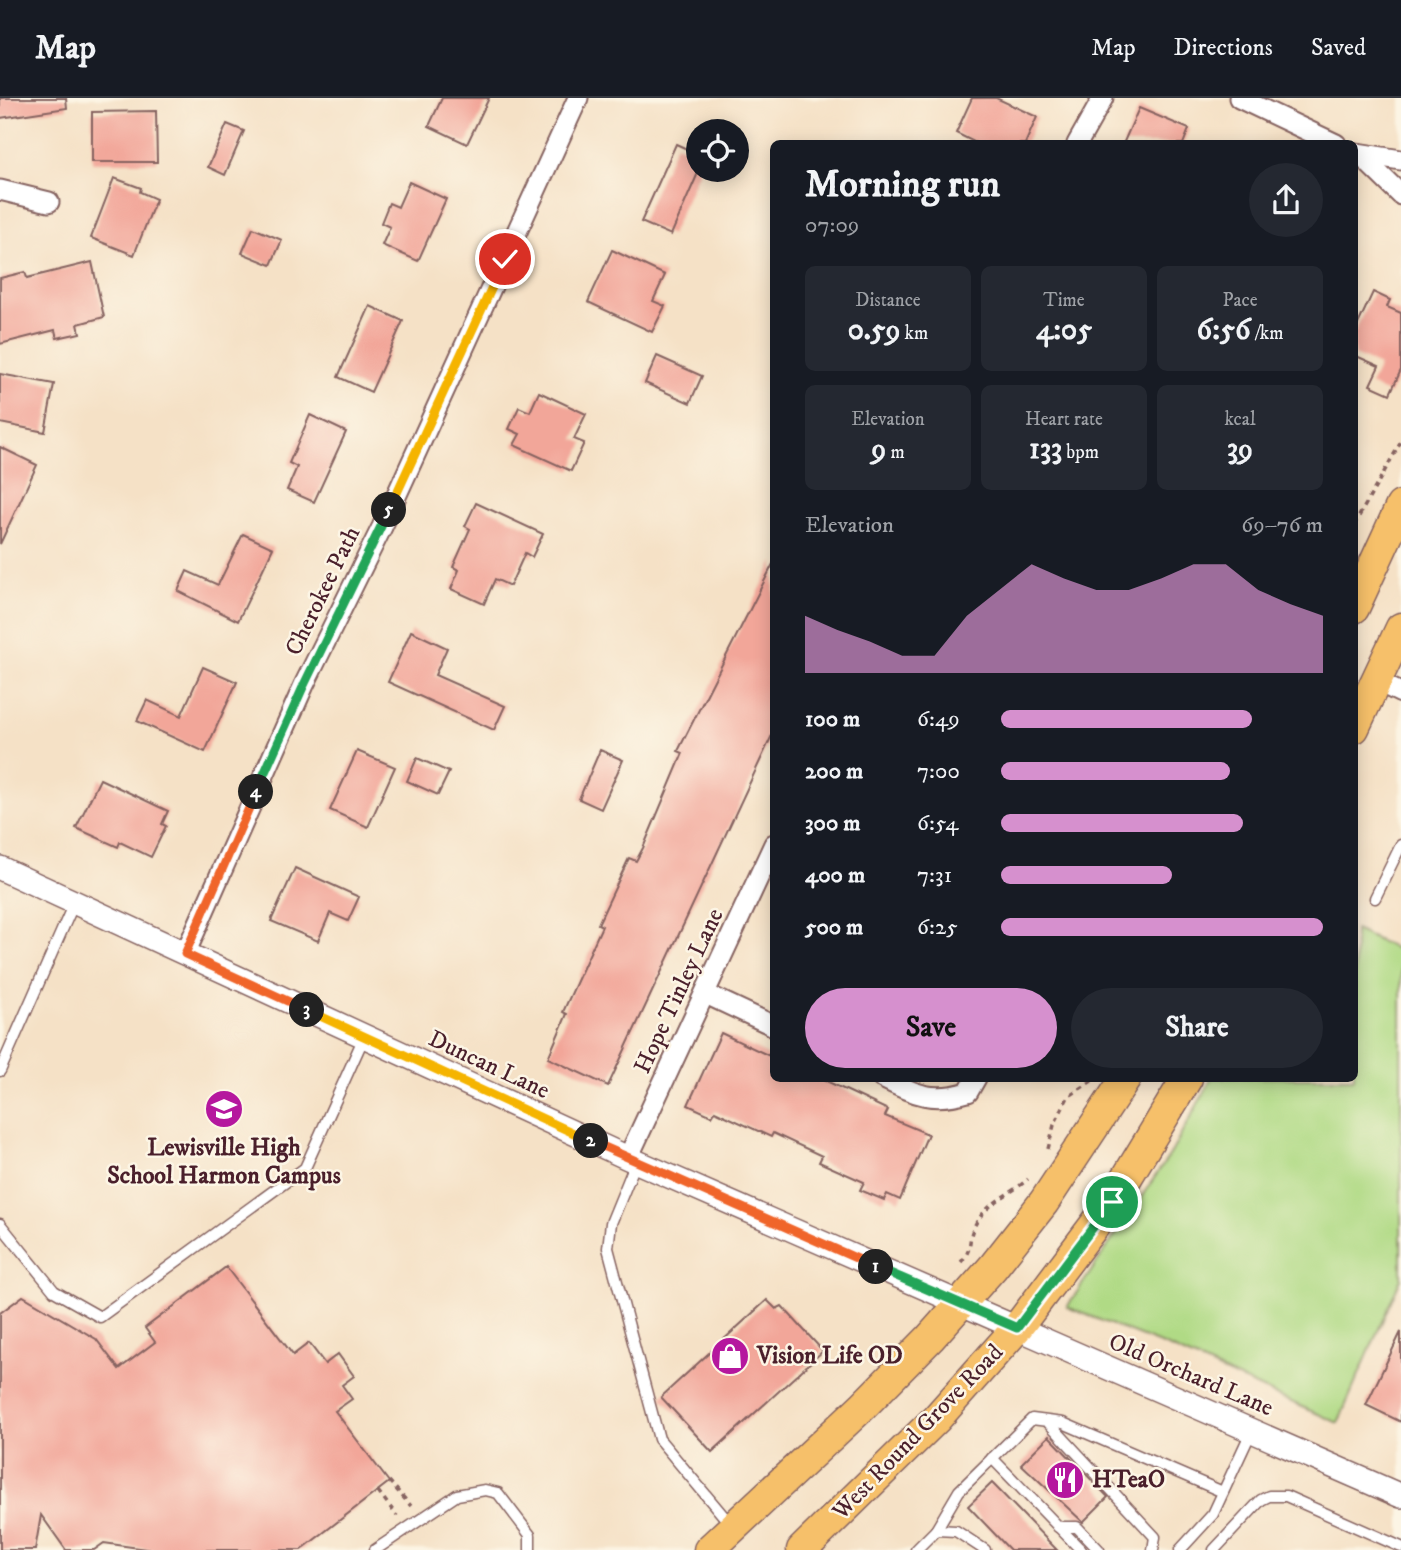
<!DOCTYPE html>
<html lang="en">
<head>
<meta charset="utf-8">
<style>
	body { margin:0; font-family:"IM FELL DW Pica",serif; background:#242831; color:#f1f3f6; height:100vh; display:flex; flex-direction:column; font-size:26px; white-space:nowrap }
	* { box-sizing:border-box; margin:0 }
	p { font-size:23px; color:#9ea1a6 }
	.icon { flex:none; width:38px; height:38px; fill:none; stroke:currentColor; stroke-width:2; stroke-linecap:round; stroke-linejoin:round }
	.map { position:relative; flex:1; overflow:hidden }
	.side { position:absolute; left:770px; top:42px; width:588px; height:942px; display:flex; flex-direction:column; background:#171b24; border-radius:10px; box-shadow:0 4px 18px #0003 }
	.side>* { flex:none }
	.buttons { position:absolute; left:686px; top:21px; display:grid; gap:14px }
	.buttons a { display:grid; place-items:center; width:63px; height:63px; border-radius:50%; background:#171b24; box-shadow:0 4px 18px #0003; font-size:35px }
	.pin { position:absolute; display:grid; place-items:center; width:60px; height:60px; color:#fff; margin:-30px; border:4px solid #fff; border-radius:50%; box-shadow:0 2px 7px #0007 }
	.km { position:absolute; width:35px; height:35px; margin:-18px; border-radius:50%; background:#222; color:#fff; font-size:19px; line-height:35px; text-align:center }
	.round { display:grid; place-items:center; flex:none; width:74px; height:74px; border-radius:37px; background:#242831 }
	.head { display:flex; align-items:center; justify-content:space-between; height:119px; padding:0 35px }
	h1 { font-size:38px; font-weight:700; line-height:52px }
	.figures { display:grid; grid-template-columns:repeat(3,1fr); gap:10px; height:119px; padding:7px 35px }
	.figures div { display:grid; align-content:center; border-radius:10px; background:#242831; text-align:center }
	.figures b { font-size:30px; font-weight:700 }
	.figures small { font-size:19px; font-weight:400 }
	.figures p { font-size:19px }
	.chart { height:196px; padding:14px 35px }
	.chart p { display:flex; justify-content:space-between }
	.chart svg { width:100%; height:126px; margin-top:7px; fill:#d690ce; opacity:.7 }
	.button { display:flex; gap:14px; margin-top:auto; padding:14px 35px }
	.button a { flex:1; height:80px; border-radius:42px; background:#d690ce; color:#111; font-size:28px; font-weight:700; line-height:80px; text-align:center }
	.button a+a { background:#242831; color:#f1f3f6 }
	ul { padding:0 35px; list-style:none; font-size:23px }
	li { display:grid; grid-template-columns:112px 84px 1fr; align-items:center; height:52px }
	li i { height:18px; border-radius:9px; background:#d690ce }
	header { display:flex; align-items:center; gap:42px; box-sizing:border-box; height:98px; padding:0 35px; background:#171b24; border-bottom:2px solid #363941 }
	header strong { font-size:33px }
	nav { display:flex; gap:38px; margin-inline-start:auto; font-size:24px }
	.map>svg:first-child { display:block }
</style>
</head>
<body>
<header>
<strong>Map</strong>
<nav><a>Map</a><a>Directions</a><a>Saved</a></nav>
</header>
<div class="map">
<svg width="1401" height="1452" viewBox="0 0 1401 1452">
	<rect width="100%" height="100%" fill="#fcf5e5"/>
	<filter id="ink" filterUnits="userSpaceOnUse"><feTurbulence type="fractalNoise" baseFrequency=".0143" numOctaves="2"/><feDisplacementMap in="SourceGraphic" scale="14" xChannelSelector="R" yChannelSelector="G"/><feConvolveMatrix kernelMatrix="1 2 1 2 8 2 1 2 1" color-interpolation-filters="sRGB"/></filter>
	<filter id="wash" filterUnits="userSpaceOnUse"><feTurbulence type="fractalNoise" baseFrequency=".00686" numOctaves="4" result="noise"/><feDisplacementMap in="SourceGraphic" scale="28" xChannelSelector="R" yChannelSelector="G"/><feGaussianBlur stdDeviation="1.57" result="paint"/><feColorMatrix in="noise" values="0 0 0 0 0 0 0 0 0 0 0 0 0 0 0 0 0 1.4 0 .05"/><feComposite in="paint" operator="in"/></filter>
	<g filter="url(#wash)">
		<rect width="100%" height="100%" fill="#f5e1c6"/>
		<path fill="#b0da85" stroke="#7d7c58" stroke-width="2" d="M1355,832L1401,853V1180L1338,1325L1175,1252L1067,1209L1171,1055L1212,980H1354Z"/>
		<g id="blocks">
			<g fill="#f2a699">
				<path d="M0,0H66L67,10L0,20Z"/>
				<path d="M442,0H489L467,46L429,28Z"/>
				<path d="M972,0H996L1037,19L1025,46H978L956,35Z"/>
				<path d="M1139,10L1189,31L1183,46H1123Z"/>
				<path d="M156,13L157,64H92V14Z"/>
				<path d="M227,26L244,33L225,77L208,69Z"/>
				<path d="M676,46L698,56V75L671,137L641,124Z"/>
				<path d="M114,80L141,90L140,94L156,101L134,157L91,140Z"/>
				<path d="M409,84L446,101L418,163L382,147L390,129L381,125L389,105L398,109Z"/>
				<path d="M253,130L282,142L271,167L242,155Z"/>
				<path d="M612,152L665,177L653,203L665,208L652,234L588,204Z"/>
				<path d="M92,164L104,219L78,226L80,235L57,240L55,232L0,246V180L25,174L27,180Z"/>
				<path d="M1373,194L1390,202L1387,209L1401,215V272L1390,296L1370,287L1379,268L1354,257V235Z"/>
				<path d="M370,208L403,223L371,294L338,279Z"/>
				<path d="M657,258L702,278L690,305L645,285Z"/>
				<path d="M0,276L54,286L45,334L0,325Z"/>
				<path d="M539,294L586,316L574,341L584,345L571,373L514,347L520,336L509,331L519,309L530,314Z"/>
				<path d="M310,317L346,334L314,404L287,392L297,369L289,365Z"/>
				<path d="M0,349L37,367L0,446Z"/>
				<path d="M476,405L543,436L532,459L525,455L510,488L495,481L484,506L451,491L459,472L453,469L470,431L465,428Z"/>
				<path d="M243,436L273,450L238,523L178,493L187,473L218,487Z"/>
				<path d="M774,464V633L608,988L548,960L567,916L563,914L602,828L598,826L629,760L636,763L643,750L683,655L678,653Z"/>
				<path d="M411,533L447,550L435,577L505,608L494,632L388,584Z"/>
				<path d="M203,569L237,584L205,654L137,623L147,602L181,618Z"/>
				<path d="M600,652L623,662L601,711L579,701Z"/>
				<path d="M357,653L395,669L368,729L330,712Z"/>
				<path d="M417,660L449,674L438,697L407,683Z"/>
				<path d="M100,681L168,713L162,726L166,728L151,759L120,744L118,749L76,730Z"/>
				<path d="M295,770L359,799L348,823L330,815L318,843L271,823Z"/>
				<path d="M721,935L774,960V980H820L888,1012L885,1018L928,1036L900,1102L887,1096L884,1102L860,1092L864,1084L819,1064L822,1058L773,1035L771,1039L715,1013L712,1018L688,1007Z"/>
				<path d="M226,1169L293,1257L309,1245L325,1266L338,1256L354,1278L342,1287L352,1301L335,1313L389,1384L301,1452H153L104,1445L94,1452H66L41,1417L35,1452H0V1215L23,1198L96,1241L119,1271L155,1244L145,1230Z"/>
				<path d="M767,1202L776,1211L782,1208L823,1253L712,1354L661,1299Z"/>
				<path d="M1401,1234V1324L1366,1307Z"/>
				<path d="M1049,1338L1108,1399L1083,1424L1021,1366Z"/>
				<path d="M992,1385L1057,1452H1010L968,1408Z"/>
			</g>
		</g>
	</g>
	<g filter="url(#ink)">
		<use href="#blocks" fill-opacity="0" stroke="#866361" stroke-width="2"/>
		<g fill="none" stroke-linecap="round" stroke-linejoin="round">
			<defs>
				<g id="service">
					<path d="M1375,800L1401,747"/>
					<path d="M0,973L74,805"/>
					<path d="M636,1064L611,1125L608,1150L659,1341L731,1427"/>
					<path d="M0,1126L54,1193L100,1219L305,1070L364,939"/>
					<path d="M1048,1324L1155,1439L1153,1452"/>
					<path d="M992,1360L1081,1452"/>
					<path d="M1058,1429H1077L1099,1452"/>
					<path d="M936,1432L959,1393L1032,1321L1063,1325L1223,1394"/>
					<path d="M375,1452L457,1397L485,1392L498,1395L530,1437V1452"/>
					<path d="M916,1452L936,1432L956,1433L985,1452"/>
					<path d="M1180,1452L1213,1416L1252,1332"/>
					<path d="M1214,1452L1261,1402L1269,1398H1286L1401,1449"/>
				</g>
				<g id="minor">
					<path d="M1239,0L1336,46"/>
					<path d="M1077,46L1103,0"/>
					<path d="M1357,55L1401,62"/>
					<path d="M1359,56L1401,97"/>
					<path d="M0,92L49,104"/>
					<path d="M1376,583L1401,595"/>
					<path d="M185,856L304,587L382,429L578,0"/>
					<path d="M706,896L774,928"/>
					<path d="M882,980C915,996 931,1005 968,994L976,980"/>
					<path d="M628,1060L774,746"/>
				</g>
				<path id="tertiary" d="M0,770L628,1060L1401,1398"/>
				<g id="primary">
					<path d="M1354,510L1401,408"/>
					<path d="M1354,630L1401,530"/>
					<path d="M709,1452L863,1308L930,1240L993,1169L1044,1104L1126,980"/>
					<path d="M802,1452L936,1321L1017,1230L1112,1104L1187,980"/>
				</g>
			</defs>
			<use href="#service" stroke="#866361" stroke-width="13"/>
			<use href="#minor" stroke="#866361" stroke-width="23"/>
			<use href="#tertiary" stroke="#866361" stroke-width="26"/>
			<use href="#primary" stroke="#866361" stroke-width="33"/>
			<g stroke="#866361" stroke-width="3.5" stroke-dasharray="5 5" stroke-linecap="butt">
				<path d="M1354,427L1401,344"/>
				<path d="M1048,1051L1054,1027L1068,999L1093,982"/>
				<path d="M961,1164C974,1149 967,1143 974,1129C985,1105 1010,1097 1028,1081"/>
				<path d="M389,1383L411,1408"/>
				<path d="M378,1393L397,1418"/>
			</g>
			<use href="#service" stroke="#fff" stroke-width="10"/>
			<use href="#minor" stroke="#fff" stroke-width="19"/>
			<use href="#tertiary" stroke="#fff" stroke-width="23"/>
			<use href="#primary" stroke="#f6c06b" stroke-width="30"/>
		</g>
	</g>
	<g fill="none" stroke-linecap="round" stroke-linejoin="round" filter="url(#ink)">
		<defs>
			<path id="split-1" d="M876,1169L1017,1230L1112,1104"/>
			<path id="split-2" d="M591,1043L876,1169"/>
			<path id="split-3" d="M307,912L591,1043"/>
			<path id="split-4" d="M256,694L185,856L307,912"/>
			<path id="split-5" d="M256,694L304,587L389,412"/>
			<path id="split-6" d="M389,412L505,161"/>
		</defs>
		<use href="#split-1" stroke="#fff" stroke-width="14"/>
		<use href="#split-2" stroke="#fff" stroke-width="14"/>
		<use href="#split-3" stroke="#fff" stroke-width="14"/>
		<use href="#split-4" stroke="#fff" stroke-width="14"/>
		<use href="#split-5" stroke="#fff" stroke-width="14"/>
		<use href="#split-6" stroke="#fff" stroke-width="14"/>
		<use href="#split-1" stroke="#22a559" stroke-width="9"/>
		<use href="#split-2" stroke="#f0652b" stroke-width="9"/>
		<use href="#split-3" stroke="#f5b400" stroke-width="9"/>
		<use href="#split-4" stroke="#f0652b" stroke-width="9"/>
		<use href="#split-5" stroke="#22a559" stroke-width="9"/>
		<use href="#split-6" stroke="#f5b400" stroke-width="9"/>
	</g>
	<defs>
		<symbol id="school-disc" viewBox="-11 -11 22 22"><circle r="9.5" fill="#b5179e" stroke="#fcf5e5"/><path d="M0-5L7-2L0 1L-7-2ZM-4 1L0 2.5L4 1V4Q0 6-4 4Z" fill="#fff"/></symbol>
		<symbol id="shop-disc" viewBox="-11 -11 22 22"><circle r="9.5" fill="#b5179e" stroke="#fcf5e5"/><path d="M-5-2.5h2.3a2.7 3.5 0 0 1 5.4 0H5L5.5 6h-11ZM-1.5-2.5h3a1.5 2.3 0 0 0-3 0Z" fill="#fff"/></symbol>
		<symbol id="restaurant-disc" viewBox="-11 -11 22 22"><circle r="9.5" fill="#b5179e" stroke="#fcf5e5"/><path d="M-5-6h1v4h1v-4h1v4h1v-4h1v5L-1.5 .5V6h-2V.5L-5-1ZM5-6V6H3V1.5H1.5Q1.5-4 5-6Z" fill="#fff"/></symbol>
	</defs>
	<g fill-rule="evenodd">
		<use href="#school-disc" x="202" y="989" width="44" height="44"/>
		<use href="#shop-disc" x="708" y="1236" width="44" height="44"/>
		<use href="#restaurant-disc" x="1043" y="1360" width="44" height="44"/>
	</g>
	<g text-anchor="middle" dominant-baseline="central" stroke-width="5" stroke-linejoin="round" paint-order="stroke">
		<g font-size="24" fill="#4a1f2b" stroke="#fcf5e5">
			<text transform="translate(323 493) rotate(-64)">Cherokee Path</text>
			<text transform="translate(679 893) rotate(-65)">Hope Tinley Lane</text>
			<text transform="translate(489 967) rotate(25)">Duncan Lane</text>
			<text transform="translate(1191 1277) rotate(23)">Old Orchard Lane</text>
			<text transform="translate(918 1334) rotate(-46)">West Round Grove Road</text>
		</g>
		<g font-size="24" font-weight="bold" fill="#4a1f2b" stroke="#fcf5e5" text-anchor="start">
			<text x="224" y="1050" text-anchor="middle">Lewisville High<tspan x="224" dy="28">School Harmon Campus</tspan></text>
			<text x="757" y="1258">Vision Life OD</text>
			<text x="1092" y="1382">HTeaO</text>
		</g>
	</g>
</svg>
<div class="buttons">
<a><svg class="icon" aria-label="locate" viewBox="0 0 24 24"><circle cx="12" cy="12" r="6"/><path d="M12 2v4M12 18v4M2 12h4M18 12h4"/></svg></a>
</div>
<div class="pin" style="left:1112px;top:1104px;background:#1e9e55"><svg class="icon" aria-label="arrive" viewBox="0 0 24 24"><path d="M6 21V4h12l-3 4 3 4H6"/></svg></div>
<div class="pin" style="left:505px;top:161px;background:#d93025"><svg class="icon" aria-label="check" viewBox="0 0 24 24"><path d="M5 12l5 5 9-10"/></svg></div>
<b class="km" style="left:876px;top:1169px">1</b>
<b class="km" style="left:591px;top:1043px">2</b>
<b class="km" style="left:307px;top:912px">3</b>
<b class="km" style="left:256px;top:694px">4</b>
<b class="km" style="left:389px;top:412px">5</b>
<section class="side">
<div class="head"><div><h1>Morning run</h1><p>07:09</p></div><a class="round"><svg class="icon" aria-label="share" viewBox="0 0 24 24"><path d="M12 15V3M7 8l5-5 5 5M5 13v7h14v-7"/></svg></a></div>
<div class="figures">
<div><p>Distance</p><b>0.59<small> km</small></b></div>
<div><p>Time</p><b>4:05</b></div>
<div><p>Pace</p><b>6:56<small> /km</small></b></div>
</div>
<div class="figures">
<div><p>Elevation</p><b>9<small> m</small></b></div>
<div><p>Heart rate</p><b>133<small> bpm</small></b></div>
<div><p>kcal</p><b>39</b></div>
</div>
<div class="chart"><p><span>Elevation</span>69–76 m</p>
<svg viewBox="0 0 160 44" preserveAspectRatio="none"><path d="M0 44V24L10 29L20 33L30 38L40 38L50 24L60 15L70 6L80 11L90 15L100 15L110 11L120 6L130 6L140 15L150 20L160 24V44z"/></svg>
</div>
<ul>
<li><b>100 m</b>6:49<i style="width:78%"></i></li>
<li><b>200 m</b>7:00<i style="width:71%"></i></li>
<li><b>300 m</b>6:54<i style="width:75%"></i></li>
<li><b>400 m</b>7:31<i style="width:53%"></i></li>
<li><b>500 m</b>6:25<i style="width:100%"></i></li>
</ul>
<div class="button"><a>Save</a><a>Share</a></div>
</section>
</div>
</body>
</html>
